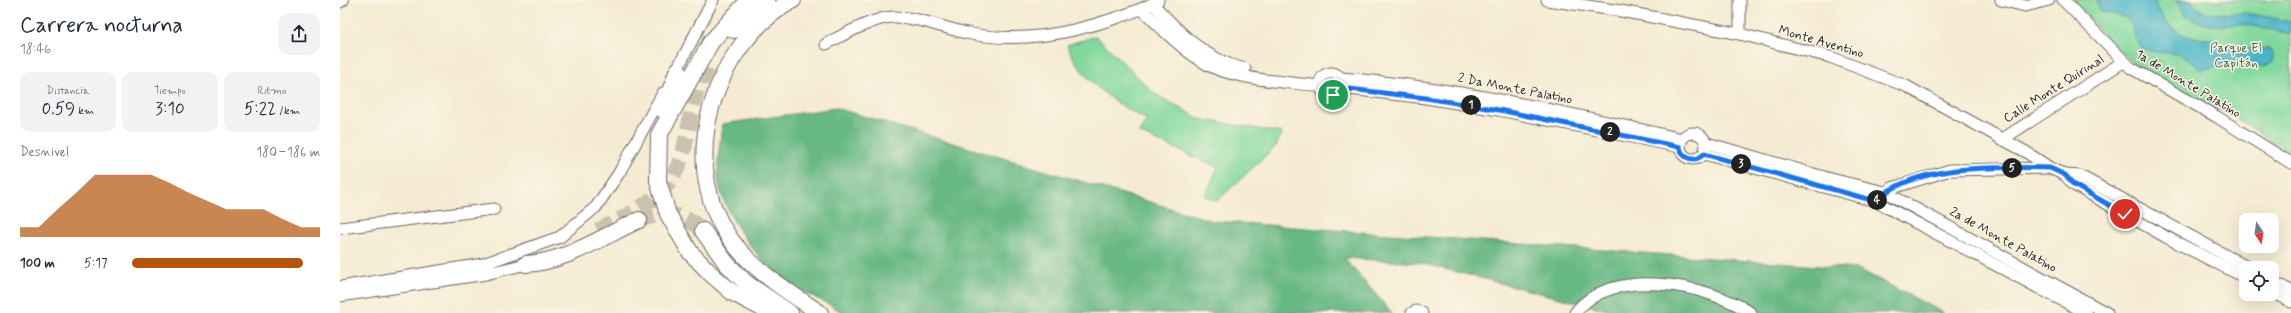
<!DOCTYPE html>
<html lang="es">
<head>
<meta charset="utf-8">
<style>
	body { margin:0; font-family:Mynerve,sans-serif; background:#f2f2f3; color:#1f2937; height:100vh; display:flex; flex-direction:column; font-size:15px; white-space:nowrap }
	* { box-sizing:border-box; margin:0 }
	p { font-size:13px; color:#747a83 }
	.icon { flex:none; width:22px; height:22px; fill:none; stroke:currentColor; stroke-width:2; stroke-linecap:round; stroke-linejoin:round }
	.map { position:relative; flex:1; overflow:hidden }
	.sheet { display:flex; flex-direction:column; background:#fff; width:340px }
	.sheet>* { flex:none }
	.needle { width:26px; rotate:167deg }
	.buttons { position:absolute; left:1899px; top:213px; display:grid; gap:8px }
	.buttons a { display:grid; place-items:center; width:40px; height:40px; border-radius:8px; background:#fff; box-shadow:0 4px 16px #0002; font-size:20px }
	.pin { position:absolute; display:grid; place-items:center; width:34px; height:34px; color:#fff; margin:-17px; border:2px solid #fff; border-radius:50%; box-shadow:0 1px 4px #0007 }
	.km { position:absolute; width:20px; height:20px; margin:-10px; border-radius:50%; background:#222; color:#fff; font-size:11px; line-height:20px; text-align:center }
	.round { display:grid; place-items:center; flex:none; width:42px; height:42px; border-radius:12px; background:#f2f2f3 }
	.overview { display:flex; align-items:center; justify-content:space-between; height:68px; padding:0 20px }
	h1 { font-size:22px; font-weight:600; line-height:30px }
	.metrics { display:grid; grid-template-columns:repeat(3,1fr); gap:6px; height:68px; padding:4px 20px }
	.metrics div { display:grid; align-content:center; border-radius:10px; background:#f2f2f3; text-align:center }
	.metrics b { font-size:17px; font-weight:600 }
	.metrics small { font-size:11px; font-weight:400 }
	.metrics p { font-size:11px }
	.chart { height:112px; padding:8px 20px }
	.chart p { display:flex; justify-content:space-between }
	.chart svg { width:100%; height:72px; margin-top:4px; fill:#b45309; opacity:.7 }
	ul { padding:0 20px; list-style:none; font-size:13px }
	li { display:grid; grid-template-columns:64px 48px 1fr; align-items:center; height:30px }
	li i { height:10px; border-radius:5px; background:#b45309 }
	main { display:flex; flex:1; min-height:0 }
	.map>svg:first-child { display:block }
</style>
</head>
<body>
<main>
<section class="sheet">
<div class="overview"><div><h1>Carrera nocturna</h1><p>18:46</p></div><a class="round"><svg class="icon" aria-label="share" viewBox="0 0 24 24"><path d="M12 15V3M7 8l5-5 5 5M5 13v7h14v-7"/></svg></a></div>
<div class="metrics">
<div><p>Distancia</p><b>0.59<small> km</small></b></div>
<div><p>Tiempo</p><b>3:10</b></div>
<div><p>Ritmo</p><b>5:22<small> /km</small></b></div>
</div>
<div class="chart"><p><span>Desnivel</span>180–186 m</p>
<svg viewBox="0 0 160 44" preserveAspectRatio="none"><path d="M0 44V38L10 38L20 27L30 17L40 6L50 6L60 6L70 6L80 11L90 17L100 22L110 27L120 27L130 27L140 33L150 38L160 38V44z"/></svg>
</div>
<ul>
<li><b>100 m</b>5:17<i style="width:91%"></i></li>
</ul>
</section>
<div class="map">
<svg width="1951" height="313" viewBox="0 0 1951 313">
	<rect width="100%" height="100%" fill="#fcf5e5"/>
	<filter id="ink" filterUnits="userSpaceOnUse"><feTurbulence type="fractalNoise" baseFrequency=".025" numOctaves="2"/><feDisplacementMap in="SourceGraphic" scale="8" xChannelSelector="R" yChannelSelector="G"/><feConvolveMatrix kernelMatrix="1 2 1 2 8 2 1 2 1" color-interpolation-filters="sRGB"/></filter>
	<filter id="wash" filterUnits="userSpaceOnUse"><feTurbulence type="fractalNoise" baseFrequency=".012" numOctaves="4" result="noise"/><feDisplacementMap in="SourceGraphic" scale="16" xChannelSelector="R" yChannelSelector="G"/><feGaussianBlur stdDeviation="0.9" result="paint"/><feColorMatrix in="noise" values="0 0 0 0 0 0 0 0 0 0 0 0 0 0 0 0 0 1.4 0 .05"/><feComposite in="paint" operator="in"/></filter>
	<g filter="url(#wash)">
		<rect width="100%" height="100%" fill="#f5ebd2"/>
		<g fill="#81d89c" stroke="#4e7a5c">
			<path d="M1732,0H1951V153L1893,116L1816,78L1792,62L1769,41Z"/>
			<path d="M756,36L815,94L860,119L942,133L936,146L877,201L865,196L878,167L799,133L807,120C774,103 741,80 727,45Z"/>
		</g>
		<path fill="#68b884" stroke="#426a50" d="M496,108L873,221L1518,269L1604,313H1279L1081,263L1004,258L1052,313H504C486,302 466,294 448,282C419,264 382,213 378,179C377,161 380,142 382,124Z"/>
		<g fill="#4ab6c7" stroke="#336972">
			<path d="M1756,0H1814L1825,22L1845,36L1869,39L1883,46L1901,50L1920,48L1929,49L1933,54V61L1924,67L1889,63L1861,70L1840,54L1815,52L1802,48L1797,42L1792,26L1785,17L1761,12Z"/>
			<path d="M1836,0H1851C1864,22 1885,11 1905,13C1920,15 1936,19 1951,22V34L1903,24L1880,26L1864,24L1845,15Z"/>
		</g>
	</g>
	<g filter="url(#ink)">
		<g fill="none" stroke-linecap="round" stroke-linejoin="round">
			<g stroke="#cac2ae" stroke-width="16" stroke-dasharray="16 8" stroke-linecap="butt">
				<path d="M299,220C323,211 346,213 363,231"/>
				<path d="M258,231C281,219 308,207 326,186C346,163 347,129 354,101C357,87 365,74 371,62"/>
			</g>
			<defs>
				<g id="minor">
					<path d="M1207,0L1281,11L1400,34L1490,57L1566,86L1686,152L1710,168L1725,175L1740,176L1909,268"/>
					<path d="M1661,0L1685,6L1709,0"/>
					<path d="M1723,0L1791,68L1877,117L1951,163"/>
					<path d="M0,2L3,0"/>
					<path d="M813,4C838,31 866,61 905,69"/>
					<path d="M802,9C822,29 843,51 868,65C896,80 948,82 980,86"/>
					<path d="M1400,34V0"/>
					<path d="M486,44C503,35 535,17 554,17C579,17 606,29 631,34C681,43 728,34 776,18C790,13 805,9 818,0"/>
					<circle cx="991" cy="84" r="11"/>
					<path d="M334,75L373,0"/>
					<path d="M1001,78C1116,87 1229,113 1342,139"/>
					<path d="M1001,88L1086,98L1159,110L1340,147"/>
					<circle cx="1353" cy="146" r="13"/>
					<path d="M1661,140L1783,62"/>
					<path d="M1367,143L1491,179L1545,192L1767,313"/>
					<path d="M1364,154L1535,201L1746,313"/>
					<path d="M1725,175L1734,185L1826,237L1906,278"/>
					<path d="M1542,195L1552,188L1610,170L1709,168"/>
					<path d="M0,228L154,209"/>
					<path d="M1932,281L1951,291"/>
					<path d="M0,287L143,264L220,237L256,207L279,173L323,93"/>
					<path d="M1932,292L1951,302"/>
					<path d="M0,296L146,274L186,264"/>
					<path d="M1072,313L1076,311L1082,313"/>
					<path d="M1235,313C1270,265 1368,284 1411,313"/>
				</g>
				<g id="highway">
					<path d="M409,0L371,42L319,135L318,181L328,214L350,252L371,274L393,293L431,313"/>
					<path d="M453,0C374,43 336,160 389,237C412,270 447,291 480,313"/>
					<path d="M394,30L427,0"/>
					<path d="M323,110L338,70"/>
					<path d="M363,231L387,264L406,283L450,313"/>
					<path d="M186,264C226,262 263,236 299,220"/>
				</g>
			</defs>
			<use href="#minor" stroke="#68645c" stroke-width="13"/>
			<use href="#highway" stroke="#68645c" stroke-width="18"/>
			<use href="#minor" stroke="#fff" stroke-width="11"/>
			<use href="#highway" stroke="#fff" stroke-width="16"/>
		</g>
	</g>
	<g fill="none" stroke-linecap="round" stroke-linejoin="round" filter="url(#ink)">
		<defs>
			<path id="route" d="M993,95L1001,88L1086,98L1159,110L1340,147C1342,159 1355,163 1364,154L1535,201C1576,163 1658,167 1710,168L1725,175L1734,185L1785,214"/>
		</defs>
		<use href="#route" stroke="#fff" stroke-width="8"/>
		<use href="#route" stroke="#1a73e8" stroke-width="5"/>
	</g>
	<g text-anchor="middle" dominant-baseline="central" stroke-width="3" stroke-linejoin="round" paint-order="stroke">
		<g font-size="13" fill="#1c1c1c" stroke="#fcf5e5">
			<text transform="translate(1481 42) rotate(16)">Monte Aventino</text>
			<text transform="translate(1848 84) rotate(31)">1a de Monte Palatino</text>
			<text transform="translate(1175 89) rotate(11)">2 Da Monte Palatino</text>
			<text transform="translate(1714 89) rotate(-32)">Calle Monte Quirinal</text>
			<text transform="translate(1663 240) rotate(29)">2a de Monte Palatino</text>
		</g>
		<g font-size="13" fill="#3f5e49" stroke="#fcf5e5">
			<text x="1896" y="48">Parque El<tspan x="1896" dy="15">Capitán</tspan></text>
		</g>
	</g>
</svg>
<div class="buttons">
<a><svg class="needle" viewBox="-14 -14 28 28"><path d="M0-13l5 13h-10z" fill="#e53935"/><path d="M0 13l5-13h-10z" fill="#747a83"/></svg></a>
<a><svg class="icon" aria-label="locate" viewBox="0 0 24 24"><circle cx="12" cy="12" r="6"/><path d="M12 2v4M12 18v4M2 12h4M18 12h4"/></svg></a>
</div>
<div class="pin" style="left:993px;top:95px;background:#1e9e55"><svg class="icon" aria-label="arrive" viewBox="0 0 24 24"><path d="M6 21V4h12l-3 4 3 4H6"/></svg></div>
<div class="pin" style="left:1785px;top:214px;background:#d93025"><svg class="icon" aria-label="check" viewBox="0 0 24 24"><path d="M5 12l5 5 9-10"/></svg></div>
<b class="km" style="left:1131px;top:105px">1</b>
<b class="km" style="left:1270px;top:132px">2</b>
<b class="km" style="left:1401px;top:164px">3</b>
<b class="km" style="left:1537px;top:200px">4</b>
<b class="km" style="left:1672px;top:168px">5</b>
</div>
</main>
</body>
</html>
